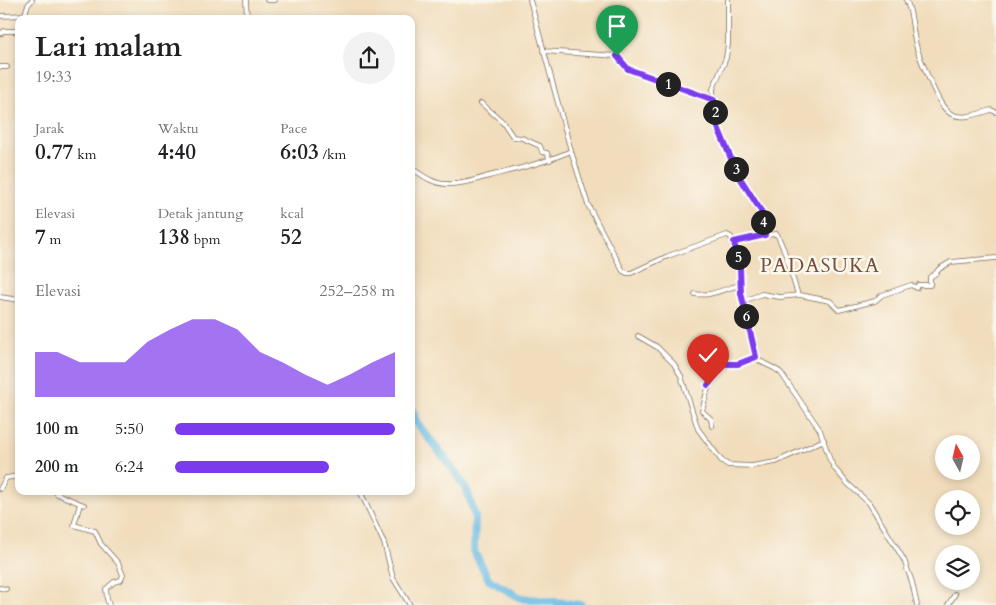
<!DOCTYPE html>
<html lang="id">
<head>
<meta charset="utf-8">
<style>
	body { margin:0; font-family:Cardo,serif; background:#f2f2f2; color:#202124; height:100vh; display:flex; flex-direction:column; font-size:19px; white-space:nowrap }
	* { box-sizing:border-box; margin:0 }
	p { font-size:16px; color:#757577 }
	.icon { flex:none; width:28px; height:28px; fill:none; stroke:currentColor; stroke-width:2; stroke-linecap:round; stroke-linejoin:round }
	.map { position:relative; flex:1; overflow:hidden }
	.details { position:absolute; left:15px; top:15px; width:400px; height:480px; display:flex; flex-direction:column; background:#fff; border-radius:10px; box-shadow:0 2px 8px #0003 }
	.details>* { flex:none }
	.needle { width:32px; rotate:352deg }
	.tools { position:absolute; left:935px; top:435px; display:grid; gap:10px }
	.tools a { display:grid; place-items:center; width:45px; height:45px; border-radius:50%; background:#fff; box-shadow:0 2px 8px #0003; font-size:25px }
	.pin { position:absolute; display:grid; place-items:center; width:42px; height:42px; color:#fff; margin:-51px -21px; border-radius:50% 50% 50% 0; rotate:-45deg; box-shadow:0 0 5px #0007 }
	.pin .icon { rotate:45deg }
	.km { position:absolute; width:25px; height:25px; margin:-12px; border-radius:50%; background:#222; color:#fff; font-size:14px; line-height:25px; text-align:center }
	.round { display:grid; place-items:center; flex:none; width:52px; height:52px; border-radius:26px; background:#f2f2f2 }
	.head { display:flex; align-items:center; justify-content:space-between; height:85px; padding:0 20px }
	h1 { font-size:28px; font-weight:800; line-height:38px }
	.metrics { display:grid; grid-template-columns:repeat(3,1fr); gap:8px; height:85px; padding:5px 20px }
	.metrics div { display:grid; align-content:center }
	.metrics b { font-size:21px; font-weight:800 }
	.metrics small { font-size:14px; font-weight:400 }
	.metrics p { font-size:14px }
	.chart { height:140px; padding:10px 20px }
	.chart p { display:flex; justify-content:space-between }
	.chart svg { width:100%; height:90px; margin-top:5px; fill:#7c3aed; opacity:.7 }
	ul { padding:0 20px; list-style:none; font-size:16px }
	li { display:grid; grid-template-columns:80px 60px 1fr; align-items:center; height:38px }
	li i { height:12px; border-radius:6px; background:#7c3aed }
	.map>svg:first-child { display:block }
</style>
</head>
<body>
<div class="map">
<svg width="996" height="605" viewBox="0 0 996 605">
	<rect width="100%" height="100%" fill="#fbf7ec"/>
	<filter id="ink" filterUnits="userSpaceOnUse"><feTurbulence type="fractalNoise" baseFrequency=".02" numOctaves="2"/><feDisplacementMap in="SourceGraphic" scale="10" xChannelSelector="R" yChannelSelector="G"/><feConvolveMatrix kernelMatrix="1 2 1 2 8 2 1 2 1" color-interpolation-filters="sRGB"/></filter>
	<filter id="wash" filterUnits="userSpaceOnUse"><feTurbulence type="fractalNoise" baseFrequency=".0096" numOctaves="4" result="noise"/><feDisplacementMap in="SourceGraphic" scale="20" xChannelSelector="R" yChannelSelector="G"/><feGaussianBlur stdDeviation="1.12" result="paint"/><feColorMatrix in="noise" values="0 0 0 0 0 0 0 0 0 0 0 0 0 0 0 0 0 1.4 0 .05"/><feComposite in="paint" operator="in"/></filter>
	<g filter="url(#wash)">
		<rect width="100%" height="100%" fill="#f1ddbc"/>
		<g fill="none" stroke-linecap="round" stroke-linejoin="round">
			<path stroke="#69bbe4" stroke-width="8" d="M411,407L417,423L457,474L468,493L475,517L474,551L489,580L521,598L581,605"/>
		</g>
	</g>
	<g filter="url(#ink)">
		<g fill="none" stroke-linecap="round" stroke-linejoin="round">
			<defs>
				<g id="street">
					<path d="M246,0L247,19"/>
					<path d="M267,0H275"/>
					<path d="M530,0L571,151L588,205L623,271L627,273H631L668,256L727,235L731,237L740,267L741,293L755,357C763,365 773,366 781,373L820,430L830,460L835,469L847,483L869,503L904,560L912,582L917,605"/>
					<path d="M728,0V44L726,58L713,89L715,120L737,173L761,211L765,235"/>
					<path d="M906,0C913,13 912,31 916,45C919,57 925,69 930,81C946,118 952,123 991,110L996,112"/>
					<path d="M1,16L26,15"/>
					<path d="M26,19C25,11 26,6 32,0"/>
					<path d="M0,34L4,31H19"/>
					<path d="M543,51L617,56L629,69L714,100"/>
					<path d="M0,67H7"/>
					<path d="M481,103L503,122L513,137L522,138L540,146L542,152L547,153L550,160"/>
					<path d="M411,168C422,175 433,184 446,184C460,185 475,180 489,176C517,169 544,163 571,151"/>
					<path d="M733,242L765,235L777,234L784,250L798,295"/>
					<path d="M695,294C712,297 724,288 741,285"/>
					<path d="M0,297L19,300"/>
					<path d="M743,301L762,294L780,297L800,295L830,301L839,310L875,301L882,295L911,285L917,288L918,285H930V277L936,273L939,269L951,262L996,258"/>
					<path d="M638,336L657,347L674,364L681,376L698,429L721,460L728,465L752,466L776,462L824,440"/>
					<path d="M712,426L711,419L702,411L709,384L724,365L740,364L755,357"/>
					<path d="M0,489L6,478L19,476"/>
					<path d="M56,491L57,494L84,505"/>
					<path d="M360,491L384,543L393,578L410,605"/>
					<path d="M80,504L74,525L95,531L101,544L118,563L123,575L121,580L114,582L106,589L107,599L109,605"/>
					<path d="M0,588L6,589"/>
					<path d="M948,605L955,594"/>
				</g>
			</defs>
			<use href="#street" stroke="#7b6955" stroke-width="5.5"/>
			<use href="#street" stroke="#fff" stroke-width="4"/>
		</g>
	</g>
	<g fill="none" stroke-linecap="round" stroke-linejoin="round" filter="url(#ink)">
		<defs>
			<path id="route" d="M617,56L628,69L714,100L717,125L737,173L761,211L765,235L734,242L740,268L741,293L756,357L738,364H724L708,385"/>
		</defs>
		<use href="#route" stroke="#fff" stroke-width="10"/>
		<use href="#route" stroke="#7c3aed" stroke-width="6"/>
	</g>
	<g text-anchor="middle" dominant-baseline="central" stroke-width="5" stroke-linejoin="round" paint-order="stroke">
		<g font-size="20" letter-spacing="1" fill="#764f3e" stroke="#fbf7ec">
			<text x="820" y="265">PADASUKA</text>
		</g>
	</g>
</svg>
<div class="tools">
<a><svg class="needle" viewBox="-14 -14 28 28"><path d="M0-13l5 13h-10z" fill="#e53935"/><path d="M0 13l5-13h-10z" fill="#757577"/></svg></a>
<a><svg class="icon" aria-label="locate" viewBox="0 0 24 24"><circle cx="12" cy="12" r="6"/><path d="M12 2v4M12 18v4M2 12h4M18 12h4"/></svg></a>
<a><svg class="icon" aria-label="layers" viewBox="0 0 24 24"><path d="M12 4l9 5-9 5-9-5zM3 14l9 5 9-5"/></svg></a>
</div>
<div class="pin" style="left:617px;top:56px;background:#1e9e55"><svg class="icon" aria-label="arrive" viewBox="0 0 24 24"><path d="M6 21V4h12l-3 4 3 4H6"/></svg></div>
<div class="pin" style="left:708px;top:385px;background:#d93025"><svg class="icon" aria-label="check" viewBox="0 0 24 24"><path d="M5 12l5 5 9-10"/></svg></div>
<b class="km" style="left:668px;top:84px">1</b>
<b class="km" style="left:715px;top:112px">2</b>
<b class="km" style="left:736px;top:169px">3</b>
<b class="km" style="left:763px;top:222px">4</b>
<b class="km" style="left:738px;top:257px">5</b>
<b class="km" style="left:746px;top:316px">6</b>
<section class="details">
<div class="head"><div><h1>Lari malam</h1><p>19:33</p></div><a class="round"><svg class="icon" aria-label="share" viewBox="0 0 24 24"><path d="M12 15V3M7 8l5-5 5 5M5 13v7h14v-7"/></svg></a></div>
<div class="metrics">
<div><p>Jarak</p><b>0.77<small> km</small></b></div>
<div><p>Waktu</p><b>4:40</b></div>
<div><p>Pace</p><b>6:03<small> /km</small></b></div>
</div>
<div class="metrics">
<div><p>Elevasi</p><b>7<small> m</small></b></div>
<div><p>Detak jantung</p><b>138<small> bpm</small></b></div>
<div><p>kcal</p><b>52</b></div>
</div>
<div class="chart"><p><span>Elevasi</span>252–258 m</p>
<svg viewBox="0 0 160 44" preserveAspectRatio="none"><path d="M0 44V22L10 22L20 27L30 27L40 27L50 17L60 11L70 6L80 6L90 11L100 22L110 27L120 33L130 38L140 33L150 27L160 22V44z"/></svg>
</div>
<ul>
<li><b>100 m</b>5:50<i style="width:100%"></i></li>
<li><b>200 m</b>6:24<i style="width:70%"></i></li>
</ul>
</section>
</div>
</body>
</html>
